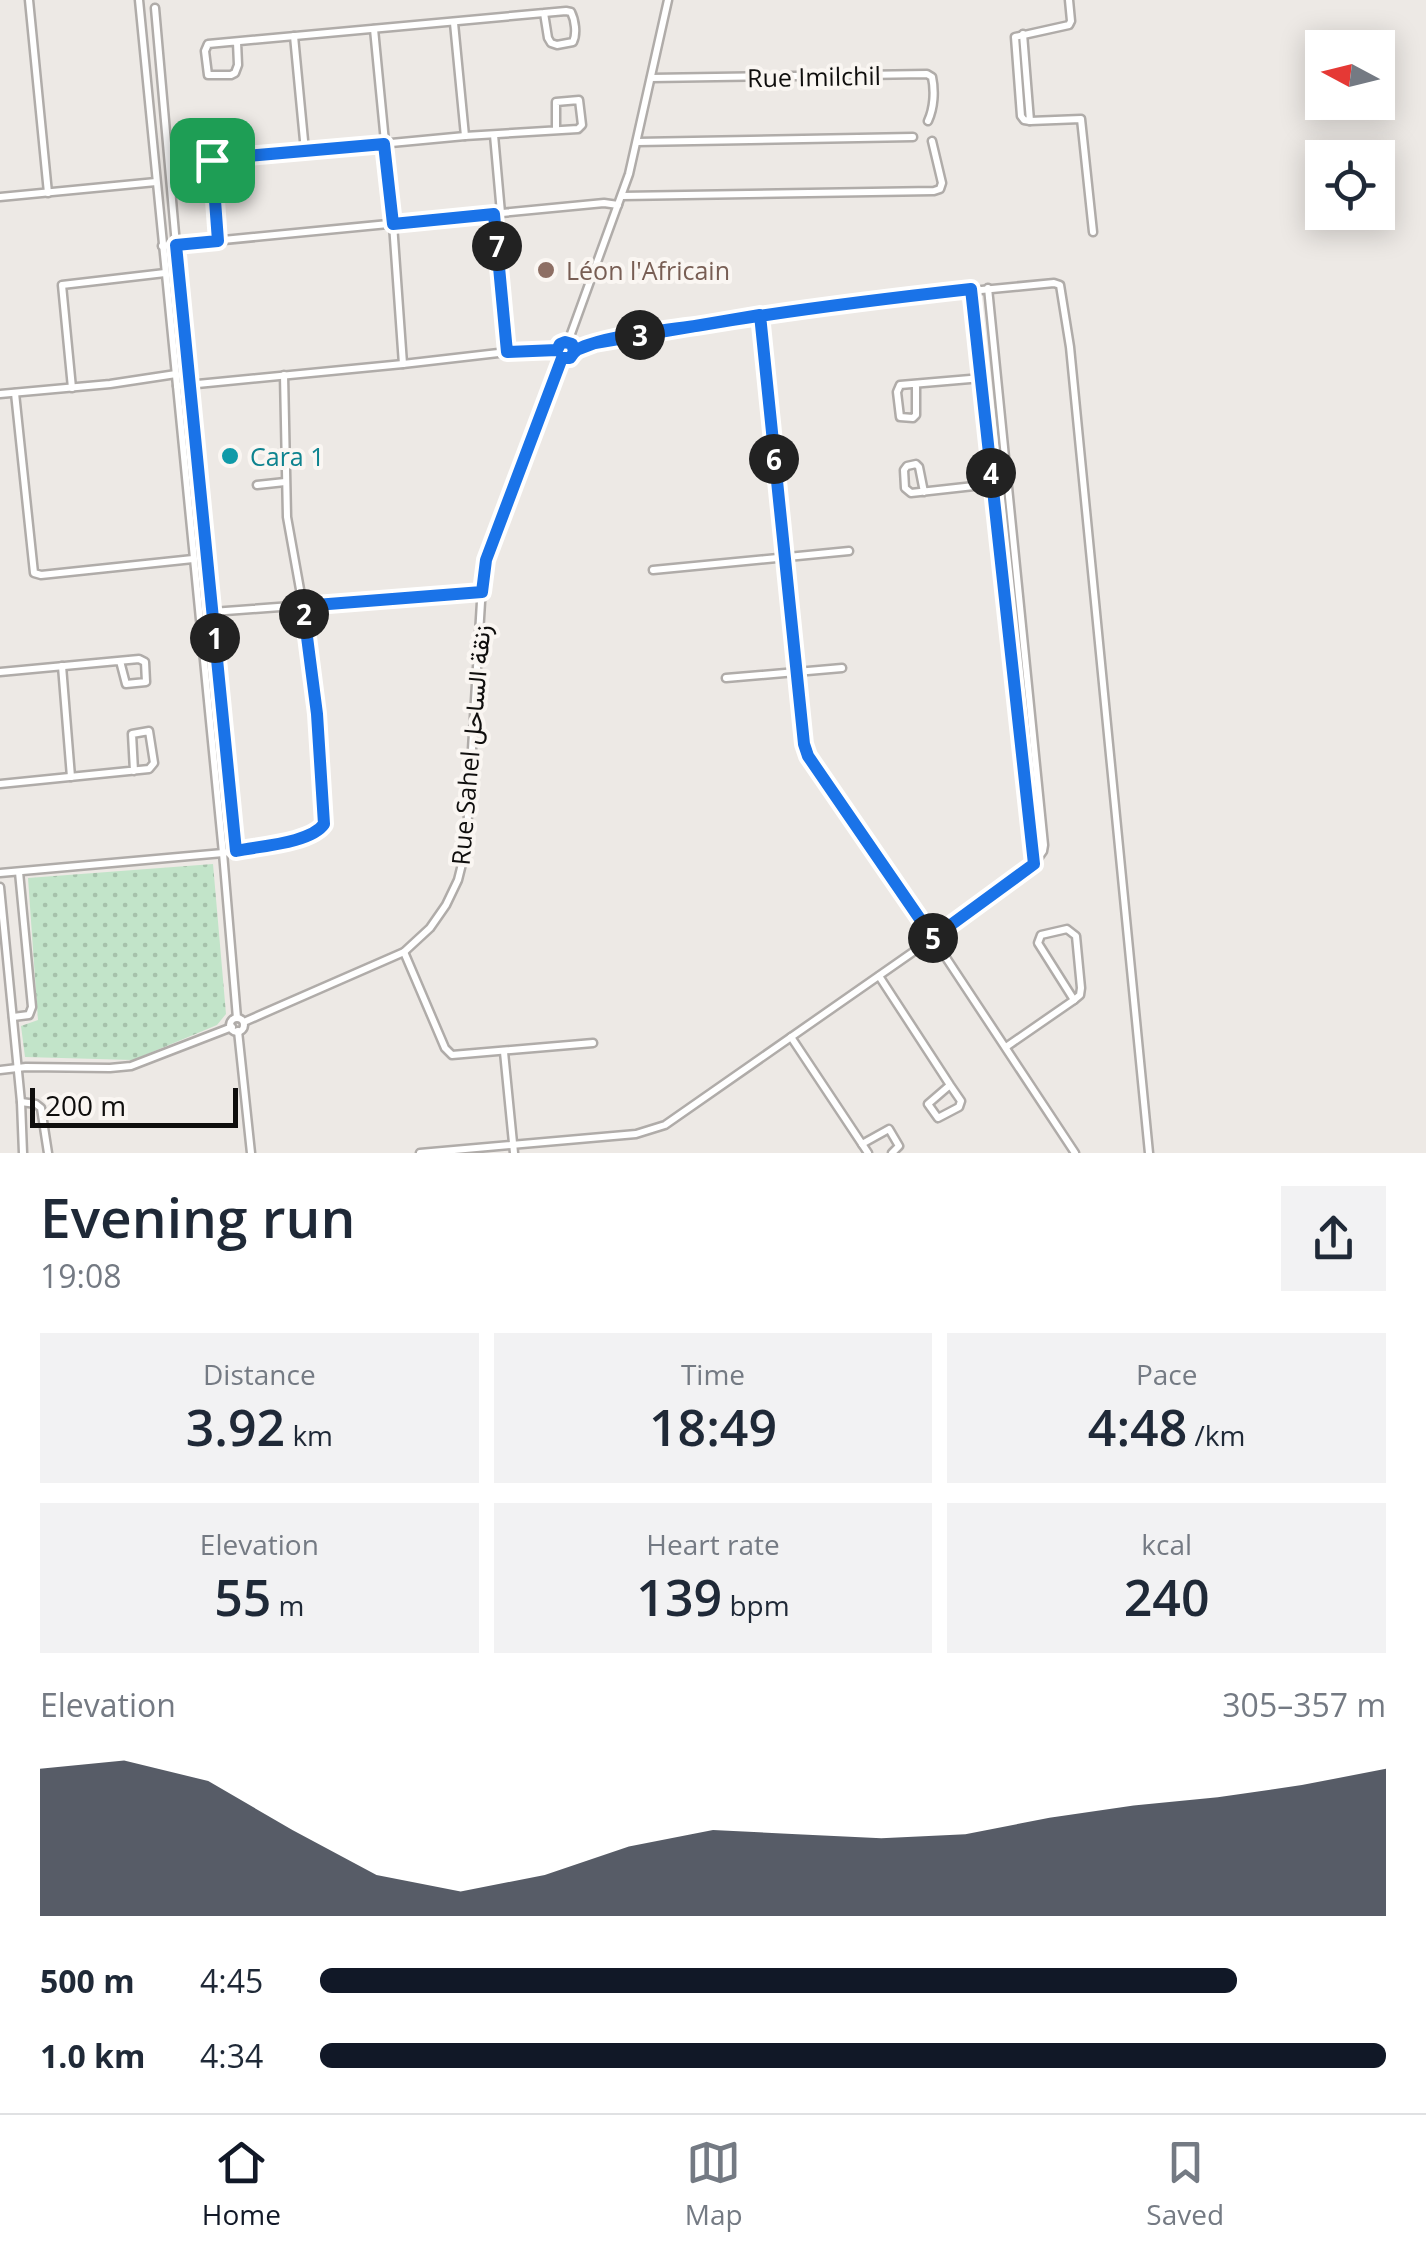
<!DOCTYPE html>
<html lang="en">
<head>
<meta charset="utf-8">
<style>
	body { margin:0; font-family:"Open Sans",Vazirmatn,sans-serif; background:#f2f2f3; color:#1f2937; height:100vh; display:flex; flex-direction:column; font-size:38px; white-space:nowrap }
	* { box-sizing:border-box; margin:0 }
	p { font-size:32px; color:#747a83 }
	.icon { flex:none; width:55px; height:55px; fill:none; stroke:currentColor; stroke-width:2; stroke-linecap:round; stroke-linejoin:round }
	.map { position:relative; height:1153px; overflow:hidden }
	.sheet { display:flex; flex-direction:column; background:#fff; flex:1 }
	.sheet>* { flex:none }
	.needle { width:65px; rotate:277deg }
	.tools { position:absolute; left:1305px; top:30px; display:grid; gap:20px }
	.tools a { display:grid; place-items:center; width:90px; height:90px; border-radius:0px; background:#fff; box-shadow:0 5px 25px #0003; font-size:50px }
	.scale { position:absolute; left:30px; bottom:25px; width:208px; box-sizing:border-box; padding-left:10px; border:5px solid #0f0e0d; border-top:0; font-size:28px; line-height:35px; white-space:nowrap; color:#0f0e0d; -webkit-text-stroke:8px #faf6f2; paint-order:stroke }
	.pin { position:absolute; display:grid; place-items:center; width:85px; height:85px; color:#fff; margin:-42px; border-radius:20px; box-shadow:0 5px 15px #0006 }
	.km { position:absolute; width:50px; height:50px; margin:-25px; border-radius:50%; background:#222; color:#fff; font-size:28px; line-height:50px; text-align:center }
	.round { display:grid; place-items:center; flex:none; width:105px; height:105px; border-radius:0px; background:#f2f2f3 }
	.headline { display:flex; align-items:center; justify-content:space-between; height:170px; padding:0 40px }
	h1 { font-size:55px; font-weight:600; line-height:75px }
	.metrics { display:grid; grid-template-columns:repeat(3,1fr); gap:15px; height:170px; padding:10px 40px }
	.metrics div { display:grid; align-content:center; border-radius:0px; background:#f2f2f3; text-align:center }
	.metrics b { font-size:50px; font-weight:600 }
	.metrics small { font-size:28px; font-weight:400 }
	.metrics p { font-size:28px }
	.chart { height:280px; padding:20px 40px }
	.chart p { display:flex; justify-content:space-between }
	.chart svg { width:100%; height:180px; margin-top:10px; fill:#111827; opacity:.7 }
	ul { padding:0 40px; list-style:none; font-size:32px }
	li { display:grid; grid-template-columns:160px 120px 1fr; align-items:center; height:75px }
	li i { height:25px; border-radius:12px; background:#111827 }
	.menu { display:flex; justify-content:space-around; align-items:center; height:140px; border-top:2px solid #e0e1e3; background:#fff; font-size:28px; color:#747a83 }
	.menu a { display:grid; justify-items:center; gap:5px }
	.menu .current { color:#111827 }
	.map>svg:first-child { display:block }
</style>
</head>
<body>
<div class="map">
<svg width="1426" height="1153" viewBox="0 0 1426 1153">
	<defs>
		<pattern id="grass-dots" width="8" height="8" patternUnits="userSpaceOnUse" patternTransform="scale(2.5)"><rect width="8" height="8" fill="#c2e4c9"/><path d="M2 2h.1M6 6h.1" fill="none" stroke="#a6c2ab" stroke-width="1.8" stroke-linecap="round"/></pattern>
	</defs>
	<rect width="100%" height="100%" fill="#ede9e5"/>
	<path fill="url(#grass-dots)" d="M213,864L226,1014L217,1025L133,1060L25,1057L21,1026L38,1020L28,878Z"/>
	<g fill="none" stroke-linecap="round" stroke-linejoin="round">
		<defs>
			<g id="minor">
				<path d="M29,0L48,193"/>
				<path d="M139,0L223,853L237,1018"/>
				<path d="M1069,0L1071,21L1069,25L1015,37L1021,116L1024,120L1030,121L1081,119L1093,232"/>
				<path d="M155,8L176,245L236,851"/>
				<path d="M454,23L465,136"/>
				<path d="M374,29L393,224L403,364"/>
				<path d="M1023,34L1030,121"/>
				<path d="M294,36L305,151"/>
				<path d="M237,42L238,65L235,73L231,75H208L205,51L208,44L566,11L571,12C575,20 577,34 573,42L557,45L551,43L548,38L544,13"/>
				<path d="M651,78L927,74L932,77C935,91 934,108 928,121"/>
				<path d="M494,135L501,213"/>
				<path d="M637,142L913,137"/>
				<path d="M212,160L465,136L578,129L582,125L579,100L556,102V130"/>
				<path d="M622,196L934,191L940,189L942,183L932,141"/>
				<path d="M0,197L156,182"/>
				<path d="M494,214L507,352"/>
				<path d="M218,241L212,160L213,133L217,131L240,129L247,156"/>
				<path d="M162,246L604,203L618,205"/>
				<path d="M971,289L1034,862"/>
				<path d="M760,315L784,557L806,750L933,938L1075,1153"/>
				<circle cx="566" cy="350" r="9"/>
				<path d="M568,342L629,174L668,0"/>
				<path d="M574,351L595,343L835,304L1054,283L1060,285L1070,347L1149,1153"/>
				<path d="M916,385V415L913,418L900,417L897,392L900,385L982,378"/>
				<path d="M177,386L403,364L507,352L557,350"/>
				<path d="M72,388L62,285L165,273"/>
				<path d="M15,393L34,573L41,575L193,559"/>
				<path d="M0,394L110,384L176,374"/>
				<path d="M257,485L285,482"/>
				<path d="M924,492L919,467L916,464L907,466L904,470L905,488L911,493L992,484"/>
				<path d="M653,570L849,551"/>
				<path d="M212,612L481,592"/>
				<path d="M62,666L71,777"/>
				<path d="M0,672L139,659L145,662L146,682L126,684L120,661"/>
				<path d="M726,678L842,668"/>
				<path d="M0,784C50,779 99,774 149,769L154,763L149,731L132,734L134,771"/>
				<path d="M0,873L223,853L302,838L322,829L325,819L317,715L303,606L287,517L284,375"/>
				<path d="M0,887L21,1102L23,1153"/>
				<path d="M1067,929L1076,936L1081,988L1080,995L1074,1000L1038,943L1041,935Z"/>
				<path d="M404,952L445,1048L452,1055L593,1043"/>
				<path d="M879,976L950,1085L961,1101L959,1107L938,1118L928,1104L950,1085"/>
				<path d="M13,1017L29,1015L32,1007L19,872"/>
				<circle cx="237" cy="1025" r="7"/>
				<path d="M244,1022L404,952L430,928L446,905L458,880L466,848L483,569L562,358"/>
				<path d="M238,1031L251,1153"/>
				<path d="M791,1037L868,1153"/>
				<path d="M1006,1047L1074,1000"/>
				<path d="M504,1052L514,1153"/>
				<path d="M0,1070L26,1067L110,1068L131,1066L232,1027"/>
				<path d="M21,1102L36,1104L41,1108L48,1153"/>
				<path d="M862,1144L889,1129L899,1146L892,1153"/>
				<path d="M420,1153L636,1134L665,1125L933,938L1034,864L1043,851L1044,845L988,288"/>
			</g>
		</defs>
		<use href="#minor" stroke="#b0aca9" stroke-width="11"/>
		<use href="#minor" stroke="#fff" stroke-width="6"/>
	</g>
	<g fill="none" stroke-linecap="round" stroke-linejoin="round">
		<defs>
			<path id="route" d="M212,160L218,241L176,245L236,851C259,846 311,843 324,824L317,714L303,606L482,592L486,560L562,358H570C575,350 579,348 588,345C620,334 668,330 702,325C792,310 881,299 971,289L1034,864L933,938L808,756L804,744L760,315L595,343L574,351L572,344L565,342L560,344L557,350L507,352L494,214L393,224L384,144L247,156L242,130L217,131L212,138V160"/>
		</defs>
		<use href="#route" stroke="#fff" stroke-width="20"/>
		<use href="#route" stroke="#1a73e8" stroke-width="12"/>
	</g>
	<circle fill="#8d6e63" stroke="#faf6f2" stroke-width="4" cx="546" cy="270" r="10"/>
	<circle fill="#0f9aa8" stroke="#faf6f2" stroke-width="4" cx="230" cy="456" r="10"/>
	<g text-anchor="middle" dominant-baseline="central" stroke-width="8" stroke-linejoin="round" paint-order="stroke">
		<g font-size="25" fill="#0f0e0d" stroke="#faf6f2">
			<text transform="translate(814 76) rotate(-1)">Rue Imilchil</text>
			<text transform="translate(470 745) rotate(-85)">Rue Sahel زنقة الساحل</text>
		</g>
		<g font-size="25" fill="#785e54" stroke="#faf6f2" text-anchor="start">
			<text x="566" y="270">Léon l'Africain</text>
		</g>
		<g font-size="25" fill="#0d838f" stroke="#faf6f2" text-anchor="start">
			<text x="250" y="456">Cara 1</text>
		</g>
	</g>
</svg>
<div class="tools">
<a><svg class="needle" viewBox="-14 -14 28 28"><path d="M0-13l5 13h-10z" fill="#e53935"/><path d="M0 13l5-13h-10z" fill="#747a83"/></svg></a>
<a><svg class="icon" aria-label="locate" viewBox="0 0 24 24"><circle cx="12" cy="12" r="6"/><path d="M12 2v4M12 18v4M2 12h4M18 12h4"/></svg></a>
</div>
<div class="scale">200 m</div>
<div class="pin" style="left:212px;top:160px;background:#1e9e55"><svg class="icon" aria-label="arrive" viewBox="0 0 24 24"><path d="M6 21V4h12l-3 4 3 4H6"/></svg></div>
<b class="km" style="left:215px;top:638px">1</b>
<b class="km" style="left:304px;top:614px">2</b>
<b class="km" style="left:640px;top:335px">3</b>
<b class="km" style="left:991px;top:473px">4</b>
<b class="km" style="left:933px;top:938px">5</b>
<b class="km" style="left:774px;top:459px">6</b>
<b class="km" style="left:497px;top:246px">7</b>
</div>
<section class="sheet">
<div class="headline"><div><h1>Evening run</h1><p>19:08</p></div><a class="round"><svg class="icon" aria-label="share" viewBox="0 0 24 24"><path d="M12 15V3M7 8l5-5 5 5M5 13v7h14v-7"/></svg></a></div>
<div class="metrics">
<div><p>Distance</p><b>3.92<small> km</small></b></div>
<div><p>Time</p><b>18:49</b></div>
<div><p>Pace</p><b>4:48<small> /km</small></b></div>
</div>
<div class="metrics">
<div><p>Elevation</p><b>55<small> m</small></b></div>
<div><p>Heart rate</p><b>139<small> bpm</small></b></div>
<div><p>kcal</p><b>240</b></div>
</div>
<div class="chart"><p><span>Elevation</span>305–357 m</p>
<svg viewBox="0 0 160 44" preserveAspectRatio="none"><path d="M0 44V8L10 6L20 11L30 23L40 34L50 38L60 34L70 27L80 23L90 24L100 25L110 24L120 20L130 17L140 15L150 12L160 8V44z"/></svg>
</div>
<ul>
<li><b>500 m</b>4:45<i style="width:86%"></i></li>
<li><b>1.0 km</b>4:34<i style="width:100%"></i></li>
</ul>
</section>
<nav class="menu">
<a class="current"><svg class="icon" aria-label="home" viewBox="0 0 24 24"><path d="M3 11l9-7 9 7M6 9v11h12V9"/></svg>Home</a>
<a><svg class="icon" aria-label="map" viewBox="0 0 24 24"><path d="M3 6l6-2 6 2 6-2v14l-6 2-6-2-6 2zM9 4v14M15 6v14"/></svg>Map</a>
<a><svg class="icon" aria-label="saved" viewBox="0 0 24 24"><path d="M7 4h10v16l-5-4-5 4z"/></svg>Saved</a>
</nav>
</body>
</html>
